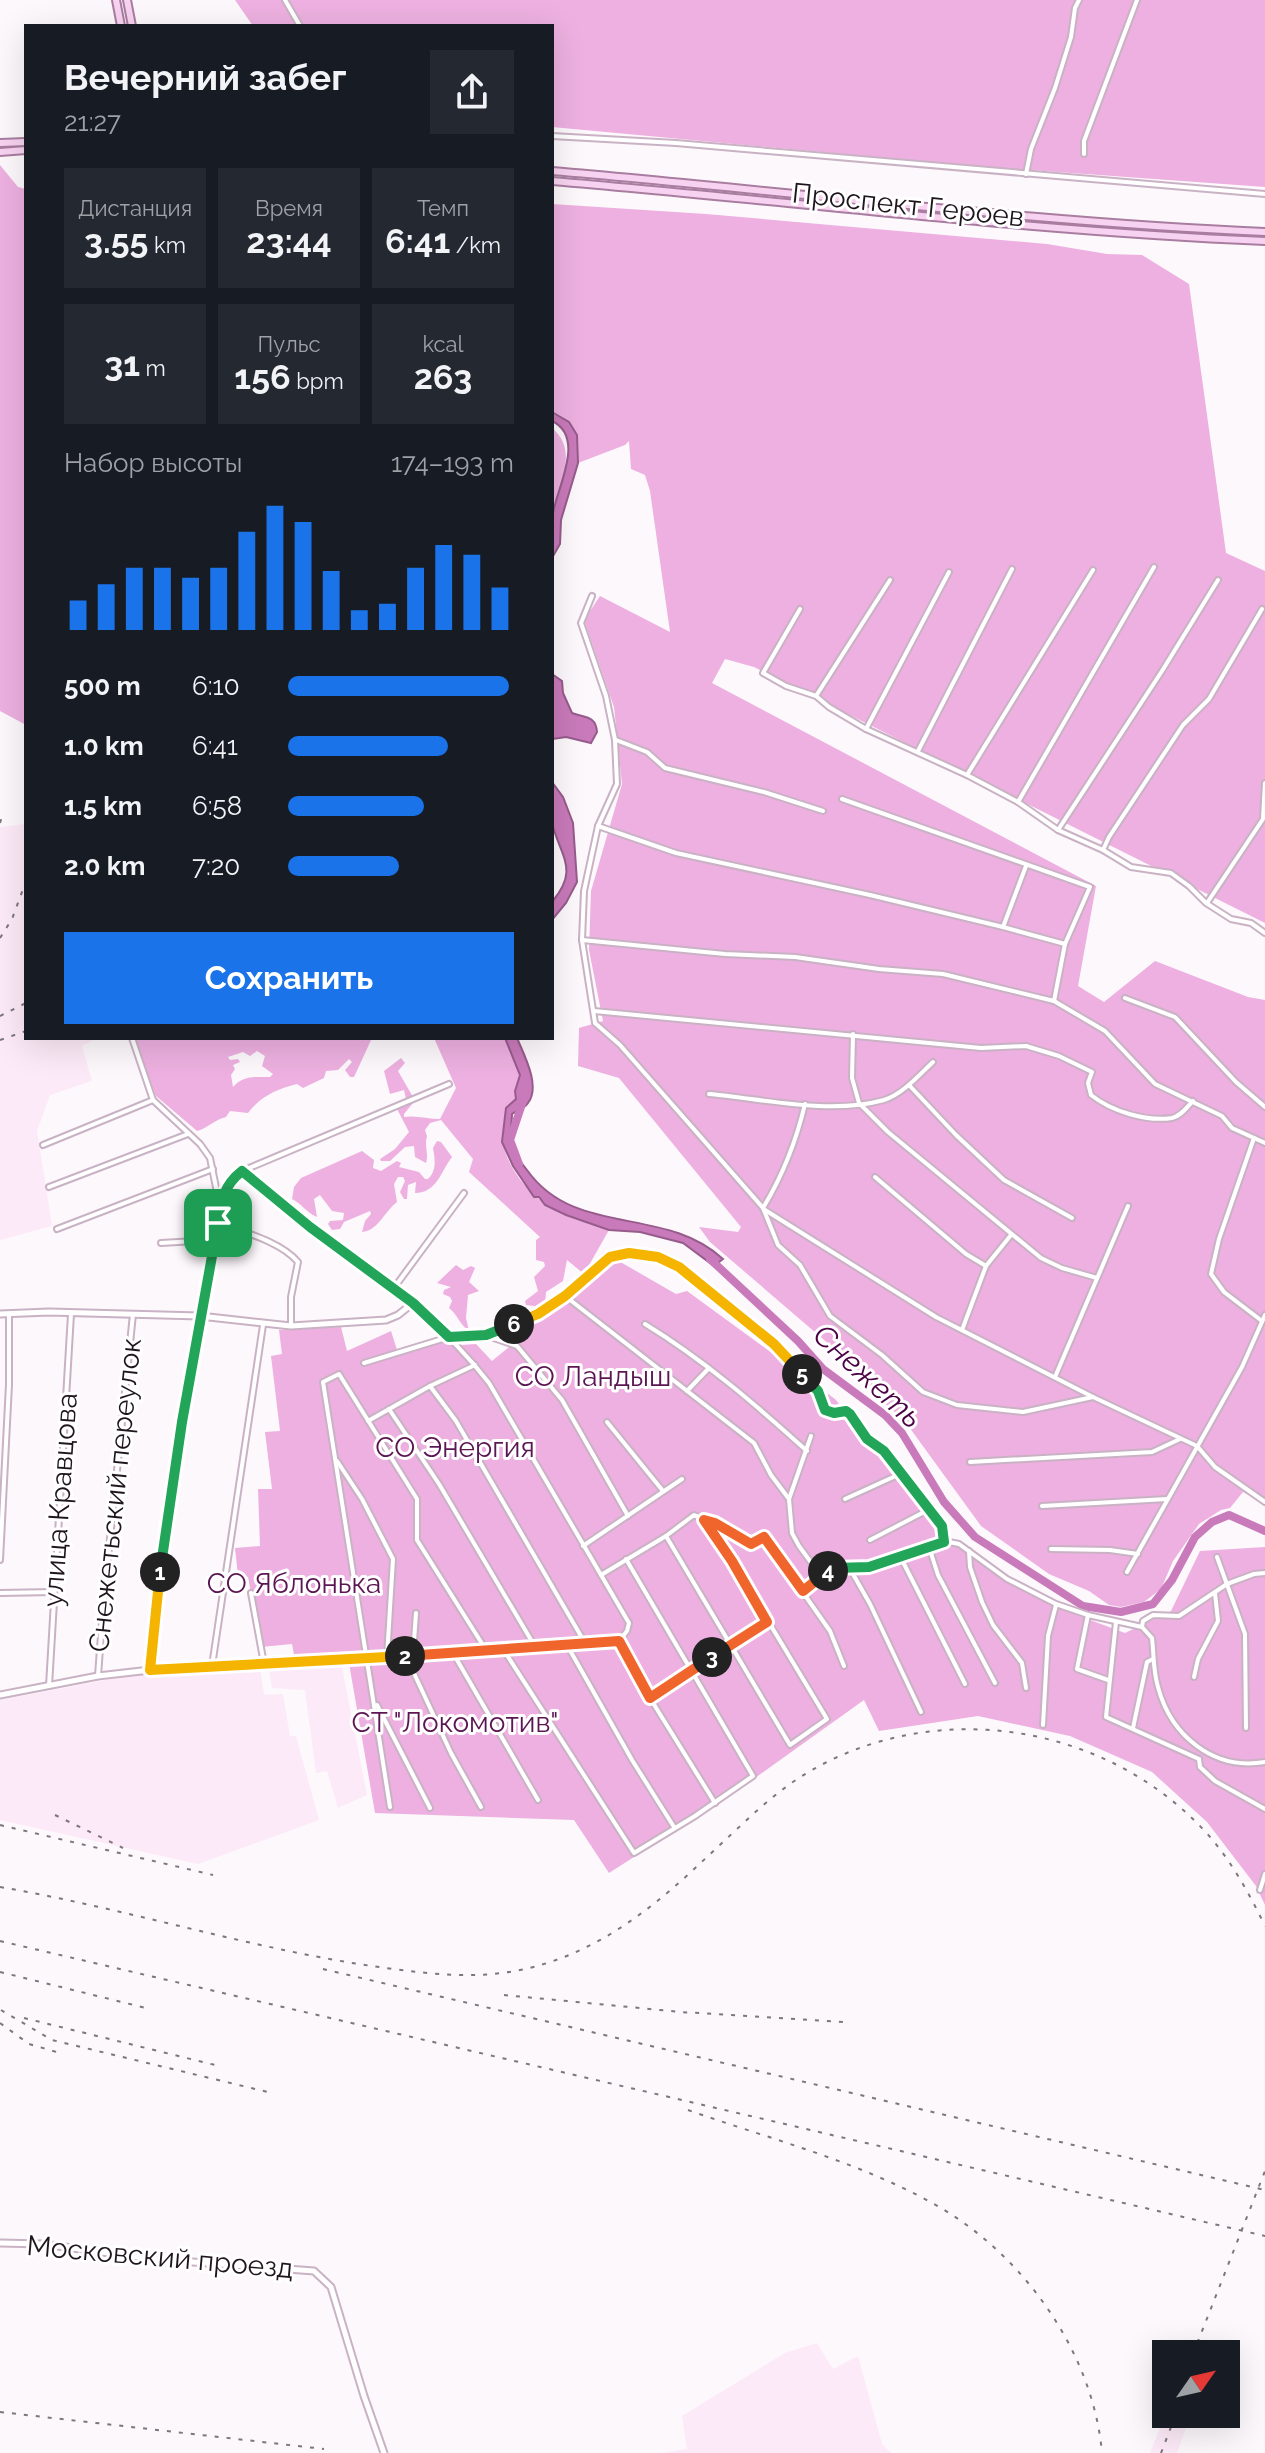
<!DOCTYPE html>
<html lang="ru">
<head>
<meta charset="utf-8">
<style>
	body { margin:0; font-family:Raleway,sans-serif; background:#242831; color:#f1f3f6; height:100vh; display:flex; flex-direction:column; font-size:30px; white-space:nowrap }
	* { box-sizing:border-box; margin:0 }
	p { font-size:26px; color:#9ea1a6 }
	.icon { flex:none; width:44px; height:44px; fill:none; stroke:currentColor; stroke-width:2; stroke-linecap:round; stroke-linejoin:round }
	.map { position:relative; flex:1; overflow:hidden }
	.side { position:absolute; left:24px; top:24px; width:530px; height:1016px; display:flex; flex-direction:column; background:#171b24; border-radius:0px; box-shadow:0 8px 32px #0002 }
	.side>* { flex:none }
	.needle { width:52px; rotate:56deg }
	.tools { position:absolute; left:1152px; top:2340px; display:grid; gap:16px }
	.tools a { display:grid; place-items:center; width:88px; height:88px; border-radius:0px; background:#171b24; box-shadow:0 8px 32px #0002; font-size:40px }
	.pin { position:absolute; display:grid; place-items:center; width:68px; height:68px; color:#fff; margin:-34px; border-radius:16px; box-shadow:0 4px 12px #0006 }
	.km { position:absolute; width:40px; height:40px; margin:-20px; border-radius:50%; background:#222; color:#fff; font-size:22px; line-height:40px; text-align:center }
	.round { display:grid; place-items:center; flex:none; width:84px; height:84px; border-radius:0px; background:#242831 }
	.overview { display:flex; align-items:center; justify-content:space-between; height:136px; padding:0 40px }
	h1 { font-size:36px; font-weight:700; line-height:60px }
	.metrics { display:grid; grid-template-columns:repeat(3,1fr); gap:12px; height:136px; padding:8px 40px }
	.metrics div { display:grid; align-content:center; border-radius:0px; background:#242831; text-align:center }
	.metrics b { font-size:34px; font-weight:700 }
	.metrics small { font-size:22px; font-weight:400 }
	.metrics p { font-size:22px }
	.chart { height:224px; padding:16px 40px }
	.chart p { display:flex; justify-content:space-between }
	.chart svg { width:100%; height:144px; margin-top:8px; stroke:#1a73e8; stroke-width:6 }
	.cta { display:flex; gap:16px; margin-top:auto; padding:16px 40px }
	.cta a { flex:1; height:92px; border-radius:0px; background:#1a73e8; color:#fff; font-size:32px; font-weight:700; line-height:92px; text-align:center }
	ul { padding:0 40px; list-style:none; font-size:26px }
	li { display:grid; grid-template-columns:128px 96px 1fr; align-items:center; height:60px }
	li i { height:20px; border-radius:10px; background:#1a73e8 }
	.map>svg:first-child { display:block }
</style>
</head>
<body>
<div class="map">
<svg width="1265" height="2453" viewBox="0 0 1265 2453">
	<rect width="100%" height="100%" fill="#fdf8fc"/>
	<g fill="#fdeaf8">
		<path d="M26,824V1038H97L82,1046L92,1081L50,1095L37,1131L52,1226L0,1240V827Z"/>
		<path d="M341,1662L367,1795L338,1808L327,1771L316,1773L305,1690L272,1688L268,1665Z"/>
		<path d="M260,1667L264,1695L283,1694L290,1736H296L319,1820L198,1864L0,1820V1700L133,1675Z"/>
		<path d="M817,2343L833,2369L858,2356L882,2444L891,2453H662L687,2449L682,2416L785,2353Z"/>
		<path d="M1166,2413L1191,2414L1177,2453H1150Z"/>
	</g>
	<g fill="#edb0e0" fill-rule="evenodd">
		<path d="M235,0H1265V187L960,165L552,127V26H253Z"/>
		<path d="M0,165L18,187L26,189V725L0,711Z"/>
		<path d="M552,204L706,214L1047,244L1107,254L1142,255L1189,284L1226,553L1265,571V923L754,667L725,659L712,683L1096,886L1078,986L1104,1002L1155,961L1248,997L1265,1000V1504L1243,1492L1230,1508L1221,1510L1199,1524L1173,1561L1161,1589L1144,1602L1121,1607L1109,1605L1089,1591L1049,1574L981,1526L904,1420L874,1394L837,1351L710,1242L699,1227L738,1232L741,1227L619,1078L578,1066L579,1028L603,1021L589,950L591,891L622,784L614,707L584,620L600,596L670,632L650,491L645,475L631,469L629,441L625,445L578,463C577,440 577,421 552,412Z"/>
		<path d="M552,428C580,451 558,487 552,516Z"/>
		<path d="M130,1038H372L354,1077H350L345,1070L352,1062L349,1059L338,1070L326,1071L324,1078L303,1088L297,1084C277,1089 261,1096 248,1113L230,1111L226,1117C214,1120 208,1128 197,1131L156,1096ZM257,1051L265,1056L262,1066L273,1074L270,1077C256,1077 243,1075 233,1087L231,1075L235,1069L233,1065L240,1062L238,1059L230,1060L228,1057L243,1052L250,1056Z"/>
		<path d="M434,1038H505L520,1075L516,1099L506,1108V1127L502,1137C506,1172 536,1203 567,1216C580,1222 596,1223 609,1230L584,1274L567,1260L563,1281L546,1292L545,1305L542,1307L526,1305L525,1301L538,1291L534,1277L545,1266L544,1262L536,1260V1240L540,1237L469,1172L473,1159L441,1120L430,1123L425,1130L427,1136C424,1146 429,1154 426,1163L415,1157L414,1146L405,1147L390,1161H381L380,1159L395,1149L409,1132L397,1109L406,1099L404,1090L390,1094L384,1071L401,1058L405,1063L398,1071L413,1097V1103L404,1114V1117C415,1115 428,1119 440,1119L456,1088Z"/>
		<path d="M437,1141L441,1142L452,1157C441,1171 437,1193 415,1193L416,1182L408,1185L407,1199H404L400,1192L405,1181L403,1177H398L394,1184L397,1202C384,1212 378,1231 362,1232L365,1221L371,1214L370,1211L344,1222L340,1229L332,1230L328,1224L330,1221L343,1220L344,1213L332,1211L320,1195L314,1199L317,1217C307,1213 302,1204 292,1199L294,1187L301,1178L362,1151L374,1160L373,1168L381,1171L397,1161L401,1163L399,1167L419,1172L425,1179H428C437,1171 435,1159 433,1148Z"/>
		<path d="M603,1252L676,1294L687,1291L835,1399L956,1544L1050,1605L1125,1633L1171,1611L1200,1551L1265,1547V1905L1256,1886L1207,1822L1152,1772L1070,1736L978,1716L879,1731L864,1700L734,1793L609,1873L574,1820L375,1813L350,1669V1655L295,1660L292,1644L261,1647L248,1577L238,1576L235,1548L260,1546L258,1489H272L265,1432L280,1431L271,1356L282,1354L279,1330L341,1327L347,1351L391,1331L397,1350L446,1339L458,1349L462,1345L476,1344L492,1361L509,1347L524,1328L566,1300Z"/>
		<path d="M456,1265L463,1270L471,1266L475,1268L469,1282L479,1291L468,1295L466,1318L469,1331C460,1325 458,1315 449,1308L452,1301L450,1297L443,1294L444,1290L451,1287L437,1283Z"/>
	</g>
	<g fill="#c97aba" stroke="#965c8b" stroke-width="2">
		<path d="M552,412L569,422L577,435L578,463L561,520L560,544L552,558C552,543 550,528 553,513C557,488 586,437 552,421Z"/>
		<path d="M552,674L562,681L563,693L572,713C584,718 596,715 597,732L591,743L566,737L552,739Z"/>
		<path d="M552,782L563,797L573,823L577,882L566,903L552,920V902C578,871 563,860 553,827C549,814 552,796 552,782Z"/>
		<path d="M505,1038H517C524,1055 541,1086 528,1103C524,1109 518,1110 512,1114C512,1124 509,1134 511,1144C514,1155 521,1162 527,1170C575,1238 665,1205 723,1259L714,1266L683,1243L640,1232L609,1230L566,1215L545,1205L539,1197H534L513,1166L502,1142L506,1108L516,1099L515,1091L520,1075Z"/>
	</g>
	<g fill="none" stroke-linecap="round" stroke-linejoin="round">
		<g stroke="#c97aba" stroke-width="8">
			<path d="M519,1164L510,1140L523,1101"/>
			<path d="M710,1259L798,1341L823,1369L885,1415L902,1433L944,1502L975,1537L1083,1606L1121,1612L1153,1604L1172,1580L1195,1537L1212,1522L1229,1515L1265,1531"/>
		</g>
		<defs>
			<g id="minor">
				<path d="M285,0L300,26"/>
				<path d="M552,136L676,143L1265,194"/>
				<path d="M1084,154V141L1137,0"/>
				<path d="M1026,174L1031,149L1055,88L1071,37L1075,8L1079,0"/>
				<path d="M592,596L581,623L606,696L615,740L617,784L598,826L584,891L582,940L595,1023L620,1045L763,1208L778,1245L800,1265L830,1316L882,1355L923,1392L957,1405L1023,1412L1093,1397"/>
				<path d="M800,609L763,673L786,686L816,696L829,707L866,729L967,775L1018,802L1058,830L1103,850L1131,867L1171,873L1189,886L1206,903L1231,919L1251,923L1265,933"/>
				<path d="M816,696L890,580"/>
				<path d="M866,729L949,572"/>
				<path d="M616,740L647,752L665,768L764,792L823,811"/>
				<path d="M918,751L1012,569"/>
				<path d="M967,775L1093,570"/>
				<path d="M842,799L1090,887L1065,944L1054,1001"/>
				<path d="M1018,802L1154,567"/>
				<path d="M598,826L676,853L870,895L1003,927L1065,944"/>
				<path d="M1058,830L1162,671L1218,580"/>
				<path d="M1103,850L1109,837L1183,725L1209,699L1262,609"/>
				<path d="M1207,903L1263,819L1265,783"/>
				<path d="M1003,927L1026,866"/>
				<path d="M582,940L725,954L795,957L879,969L943,974L1054,1001L1105,1031L1155,1084L1222,1116L1232,1128L1265,1143"/>
				<path d="M1125,998L1175,1017L1236,1082L1265,1107"/>
				<path d="M594,1011L981,1048L1026,1046L1059,1056L1092,1072L1088,1083L1091,1095C1111,1111 1146,1122 1172,1118C1181,1116 1187,1107 1193,1101"/>
				<path d="M853,1034L852,1078L859,1103L888,1132L1041,1258L1062,1268L1097,1278"/>
				<path d="M132,1038L153,1100L200,1144L210,1158L219,1202L218,1223L182,1422L154,1612L150,1670"/>
				<path d="M909,1085L956,1135L1004,1180L1072,1218"/>
				<path d="M709,1094C764,1099 830,1115 884,1100C903,1094 919,1075 933,1062"/>
				<path d="M1254,1138L1219,1239L1211,1274L1224,1292L1262,1321"/>
				<path d="M43,1145L153,1100"/>
				<path d="M242,1171C266,1191 289,1212 314,1230C381,1280 437,1316 489,1383L629,1623L627,1631L619,1641"/>
				<path d="M875,1177L966,1254L986,1266"/>
				<path d="M49,1187L188,1134"/>
				<path d="M220,1200L234,1177L242,1171L449,1084"/>
				<path d="M763,1208C783,1175 796,1142 805,1104"/>
				<path d="M765,1210L936,1317L1093,1397L1197,1446L1215,1467L1265,1502"/>
				<path d="M218,1223C243,1232 280,1241 298,1262L291,1297V1326"/>
				<path d="M57,1229L213,1169"/>
				<path d="M161,1243L213,1240"/>
				<path d="M394,1288L464,1193"/>
				<path d="M565,1296L754,1443L771,1475L789,1499L792,1533L799,1546L821,1576"/>
				<path d="M645,1324C704,1360 756,1405 807,1451"/>
				<path d="M962,1330L986,1266L1011,1235"/>
				<path d="M488,1336L517,1346L562,1400L628,1516"/>
				<path d="M364,1363L449,1337L486,1335L538,1314L565,1296L610,1257L629,1253L644,1255L658,1257L679,1267L774,1344L818,1391L825,1410L834,1413L846,1411L850,1414L867,1439L884,1451L942,1526L944,1542"/>
				<path d="M1055,1377L1128,1206"/>
				<path d="M430,1386L456,1421L585,1643"/>
				<path d="M687,1391L709,1368"/>
				<path d="M389,1409L439,1484L534,1645"/>
				<path d="M368,1421L430,1386L475,1365"/>
				<path d="M607,1422L663,1491"/>
				<path d="M337,1461L362,1499L393,1559L387,1657"/>
				<path d="M970,1462L1152,1452L1180,1439"/>
				<path d="M789,1499L811,1436"/>
				<path d="M845,1499L900,1474"/>
				<path d="M1042,1506L1167,1499"/>
				<path d="M666,1536L790,1745L827,1719L732,1561L704,1520"/>
				<path d="M870,1540L928,1510"/>
				<path d="M583,1546L682,1479"/>
				<path d="M929,1547L938,1575L995,1683"/>
				<path d="M1051,1549L1110,1550L1138,1554"/>
				<path d="M969,1551L970,1567L982,1602L993,1625L1022,1663L1026,1688"/>
				<path d="M1217,1557L1245,1634L1246,1728"/>
				<path d="M901,1558L965,1684"/>
				<path d="M0,1560L9,1384V1314"/>
				<path d="M849,1567L870,1604L921,1712"/>
				<path d="M1127,1572L1242,1367L1265,1315"/>
				<path d="M601,1575L666,1536L694,1515L715,1523L751,1544L764,1537L830,1631L844,1666"/>
				<path d="M803,1591L821,1576L835,1568L869,1567L949,1542L959,1544L1007,1579L1056,1604L1088,1615L1142,1627L1152,1638C1154,1655 1153,1671 1158,1687C1171,1736 1214,1771 1265,1762"/>
				<path d="M0,1593L54,1592"/>
				<path d="M251,1593L264,1664"/>
				<path d="M1088,1615L1077,1669L1108,1680"/>
				<path d="M1116,1622L1106,1717L1199,1759"/>
				<path d="M1142,1627L1143,1621L1153,1615L1179,1616L1227,1584L1254,1574L1265,1573"/>
				<path d="M619,1641L650,1698L715,1803"/>
				<path d="M567,1645L632,1760L674,1827"/>
				<path d="M503,1649L634,1853L695,1816L753,1776L626,1559"/>
				<path d="M453,1653L538,1800"/>
				<path d="M413,1655L416,1613"/>
				<path d="M406,1656L451,1753L481,1807"/>
				<path d="M366,1659L619,1641"/>
				<path d="M212,1666L263,1325"/>
				<path d="M98,1676L103,1607L133,1314"/>
				<path d="M1194,1677L1198,1659L1218,1621L1215,1593"/>
				<path d="M49,1686L71,1314"/>
				<path d="M650,1698L767,1622"/>
				<path d="M377,1705L430,1808"/>
				<path d="M1043,1725L1048,1636L1056,1605"/>
				<path d="M1133,1728L1147,1662L1153,1659"/>
				<path d="M1199,1759L1200,1767L1215,1781L1265,1809"/>
				<path d="M390,1807L323,1382L339,1374L417,1499V1540L486,1650"/>
				<path d="M1260,1890L1265,1874"/>
			</g>
			<g id="tertiary">
				<path d="M0,1314L49,1312L200,1316L291,1326L386,1320L398,1315L413,1303"/>
				<path d="M0,1695L98,1676L150,1670L366,1659"/>
				<path d="M0,2243L43,2244L153,2259L314,2271L331,2287L364,2396L384,2453"/>
			</g>
			<g id="primary">
				<path d="M116,0L121,26"/>
				<path d="M127,0L132,26"/>
				<path d="M0,143L26,142"/>
				<path d="M0,152L26,150"/>
				<path d="M552,171C790,191 1027,222 1265,232"/>
				<path d="M552,181C790,201 1026,231 1265,241"/>
			</g>
		</defs>
		<use href="#minor" stroke="#c9b2c4" stroke-width="8"/>
		<use href="#tertiary" stroke="#c9b2c4" stroke-width="9"/>
		<use href="#primary" stroke="#a97da0" stroke-width="10"/>
		<use href="#minor" stroke="#fff" stroke-width="4"/>
		<use href="#tertiary" stroke="#fff" stroke-width="5"/>
		<use href="#primary" stroke="#f8d3f1" stroke-width="6"/>
		<g stroke="#7d767c" stroke-width="2" stroke-dasharray="4 8" stroke-linecap="butt">
			<path d="M0,823L3,813"/>
			<path d="M0,938L12,919L26,881"/>
			<path d="M0,1016L26,1003"/>
			<path d="M0,1040L26,1031"/>
			<path d="M55,1815L123,1848"/>
			<path d="M0,1825L213,1875"/>
			<path d="M0,1887C123,1908 242,1946 365,1965C413,1972 467,1980 515,1971C593,1957 654,1908 709,1855C739,1828 767,1798 802,1776C927,1698 1095,1720 1198,1824C1227,1853 1247,1889 1265,1926"/>
			<path d="M0,1941L1265,2236"/>
			<path d="M323,1969L1265,2190"/>
			<path d="M0,1972L146,2008"/>
			<path d="M504,1995L681,2012L844,2022"/>
			<path d="M1,2010L52,2040L272,2093"/>
			<path d="M24,2018L215,2065"/>
			<path d="M0,2023L29,2044L60,2053"/>
			<path d="M688,2110C770,2139 857,2161 934,2204C1022,2253 1093,2351 1102,2453"/>
			<path d="M1193,2354L1265,2171"/>
			<path d="M0,2412L324,2449"/>
			<path d="M1161,2453L1176,2414"/>
		</g>
	</g>
	<g fill="none" stroke-linecap="round" stroke-linejoin="round">
		<defs>
			<path id="split-1" d="M160,1572L182,1422L218,1223"/>
			<path id="split-2" d="M160,1572L150,1670L405,1656"/>
			<path id="split-3" d="M405,1656L619,1641L650,1698L712,1657"/>
			<path id="split-4" d="M712,1657L767,1622L732,1561L704,1520L715,1523L751,1544L764,1537L803,1591L828,1571"/>
			<path id="split-5" d="M802,1374L818,1391L825,1410L834,1413L846,1411L850,1414L867,1439L884,1451L942,1526L944,1542L869,1567L835,1568L828,1571"/>
			<path id="split-6" d="M514,1324L538,1314L565,1296L610,1257L629,1253L658,1257L679,1267L774,1344L802,1374"/>
			<path id="split-7" d="M218,1223C220,1202 224,1185 242,1171L310,1227L413,1303L449,1337L486,1335L514,1324"/>
		</defs>
		<use href="#split-1" stroke="#fff" stroke-width="16"/>
		<use href="#split-2" stroke="#fff" stroke-width="16"/>
		<use href="#split-3" stroke="#fff" stroke-width="16"/>
		<use href="#split-4" stroke="#fff" stroke-width="16"/>
		<use href="#split-5" stroke="#fff" stroke-width="16"/>
		<use href="#split-6" stroke="#fff" stroke-width="16"/>
		<use href="#split-7" stroke="#fff" stroke-width="16"/>
		<use href="#split-1" stroke="#22a559" stroke-width="10"/>
		<use href="#split-2" stroke="#f5b400" stroke-width="10"/>
		<use href="#split-3" stroke="#f0652b" stroke-width="10"/>
		<use href="#split-4" stroke="#f0652b" stroke-width="10"/>
		<use href="#split-5" stroke="#22a559" stroke-width="10"/>
		<use href="#split-6" stroke="#f5b400" stroke-width="10"/>
		<use href="#split-7" stroke="#22a559" stroke-width="10"/>
	</g>
	<g text-anchor="middle" dominant-baseline="central" stroke-width="6" stroke-linejoin="round" paint-order="stroke">
		<g font-size="28" fill="#1f161d" stroke="#fff">
			<text transform="translate(908 205) rotate(6)">Проспект Героев</text>
			<text transform="translate(115 1495) rotate(-84)">Снежетьский переулок</text>
			<text transform="translate(60 1500) rotate(-86)">улица Кравцова</text>
			<text transform="translate(160 2257) rotate(5)">Московский проезд</text>
		</g>
		<g font-size="28" fill="#5b1552" stroke="#fff">
			<text x="593" y="1376">СО Ландыш</text>
			<text x="455" y="1447">СО Энергия</text>
			<text x="294" y="1583">СО Яблонька</text>
			<text x="455" y="1722">СТ "Локомотив"</text>
		</g>
		<g font-size="30" font-style="italic" fill="#4c0244" stroke="#fff">
			<text transform="translate(868 1376) rotate(43)">Снежеть</text>
		</g>
	</g>
</svg>
<div class="tools">
<a><svg class="needle" viewBox="-14 -14 28 28"><path d="M0-13l5 13h-10z" fill="#e53935"/><path d="M0 13l5-13h-10z" fill="#9ea1a6"/></svg></a>
</div>
<div class="pin" style="left:218px;top:1223px;background:#1e9e55"><svg class="icon" aria-label="arrive" viewBox="0 0 24 24"><path d="M6 21V4h12l-3 4 3 4H6"/></svg></div>
<b class="km" style="left:160px;top:1572px">1</b>
<b class="km" style="left:405px;top:1656px">2</b>
<b class="km" style="left:712px;top:1657px">3</b>
<b class="km" style="left:828px;top:1571px">4</b>
<b class="km" style="left:802px;top:1374px">5</b>
<b class="km" style="left:514px;top:1324px">6</b>
<section class="side">
<div class="overview"><div><h1>Вечерний забег</h1><p>21:27</p></div><a class="round"><svg class="icon" aria-label="share" viewBox="0 0 24 24"><path d="M12 15V3M7 8l5-5 5 5M5 13v7h14v-7"/></svg></a></div>
<div class="metrics">
<div><p>Дистанция</p><b>3.55<small> km</small></b></div>
<div><p>Время</p><b>23:44</b></div>
<div><p>Темп</p><b>6:41<small> /km</small></b></div>
</div>
<div class="metrics">
<div><b>31<small> m</small></b></div>
<div><p>Пульс</p><b>156<small> bpm</small></b></div>
<div><p>kcal</p><b>263</b></div>
</div>
<div class="chart"><p><span>Набор высоты</span>174–193 m</p>
<svg viewBox="0 0 160 44" preserveAspectRatio="none"><path d="M5 44V35M15 44V30M25 44V25M35 44V25M45 44V28M55 44V25M65 44V14M75 44V6M85 44V11M95 44V26M105 44V38M115 44V36M125 44V25M135 44V18M145 44V21M155 44V31"/></svg>
</div>
<ul>
<li><b>500 m</b>6:10<i style="width:98%"></i></li>
<li><b>1.0 km</b>6:41<i style="width:71%"></i></li>
<li><b>1.5 km</b>6:58<i style="width:60%"></i></li>
<li><b>2.0 km</b>7:20<i style="width:49%"></i></li>
</ul>
<div class="cta"><a>Сохранить</a></div>
</section>
</div>
</body>
</html>
